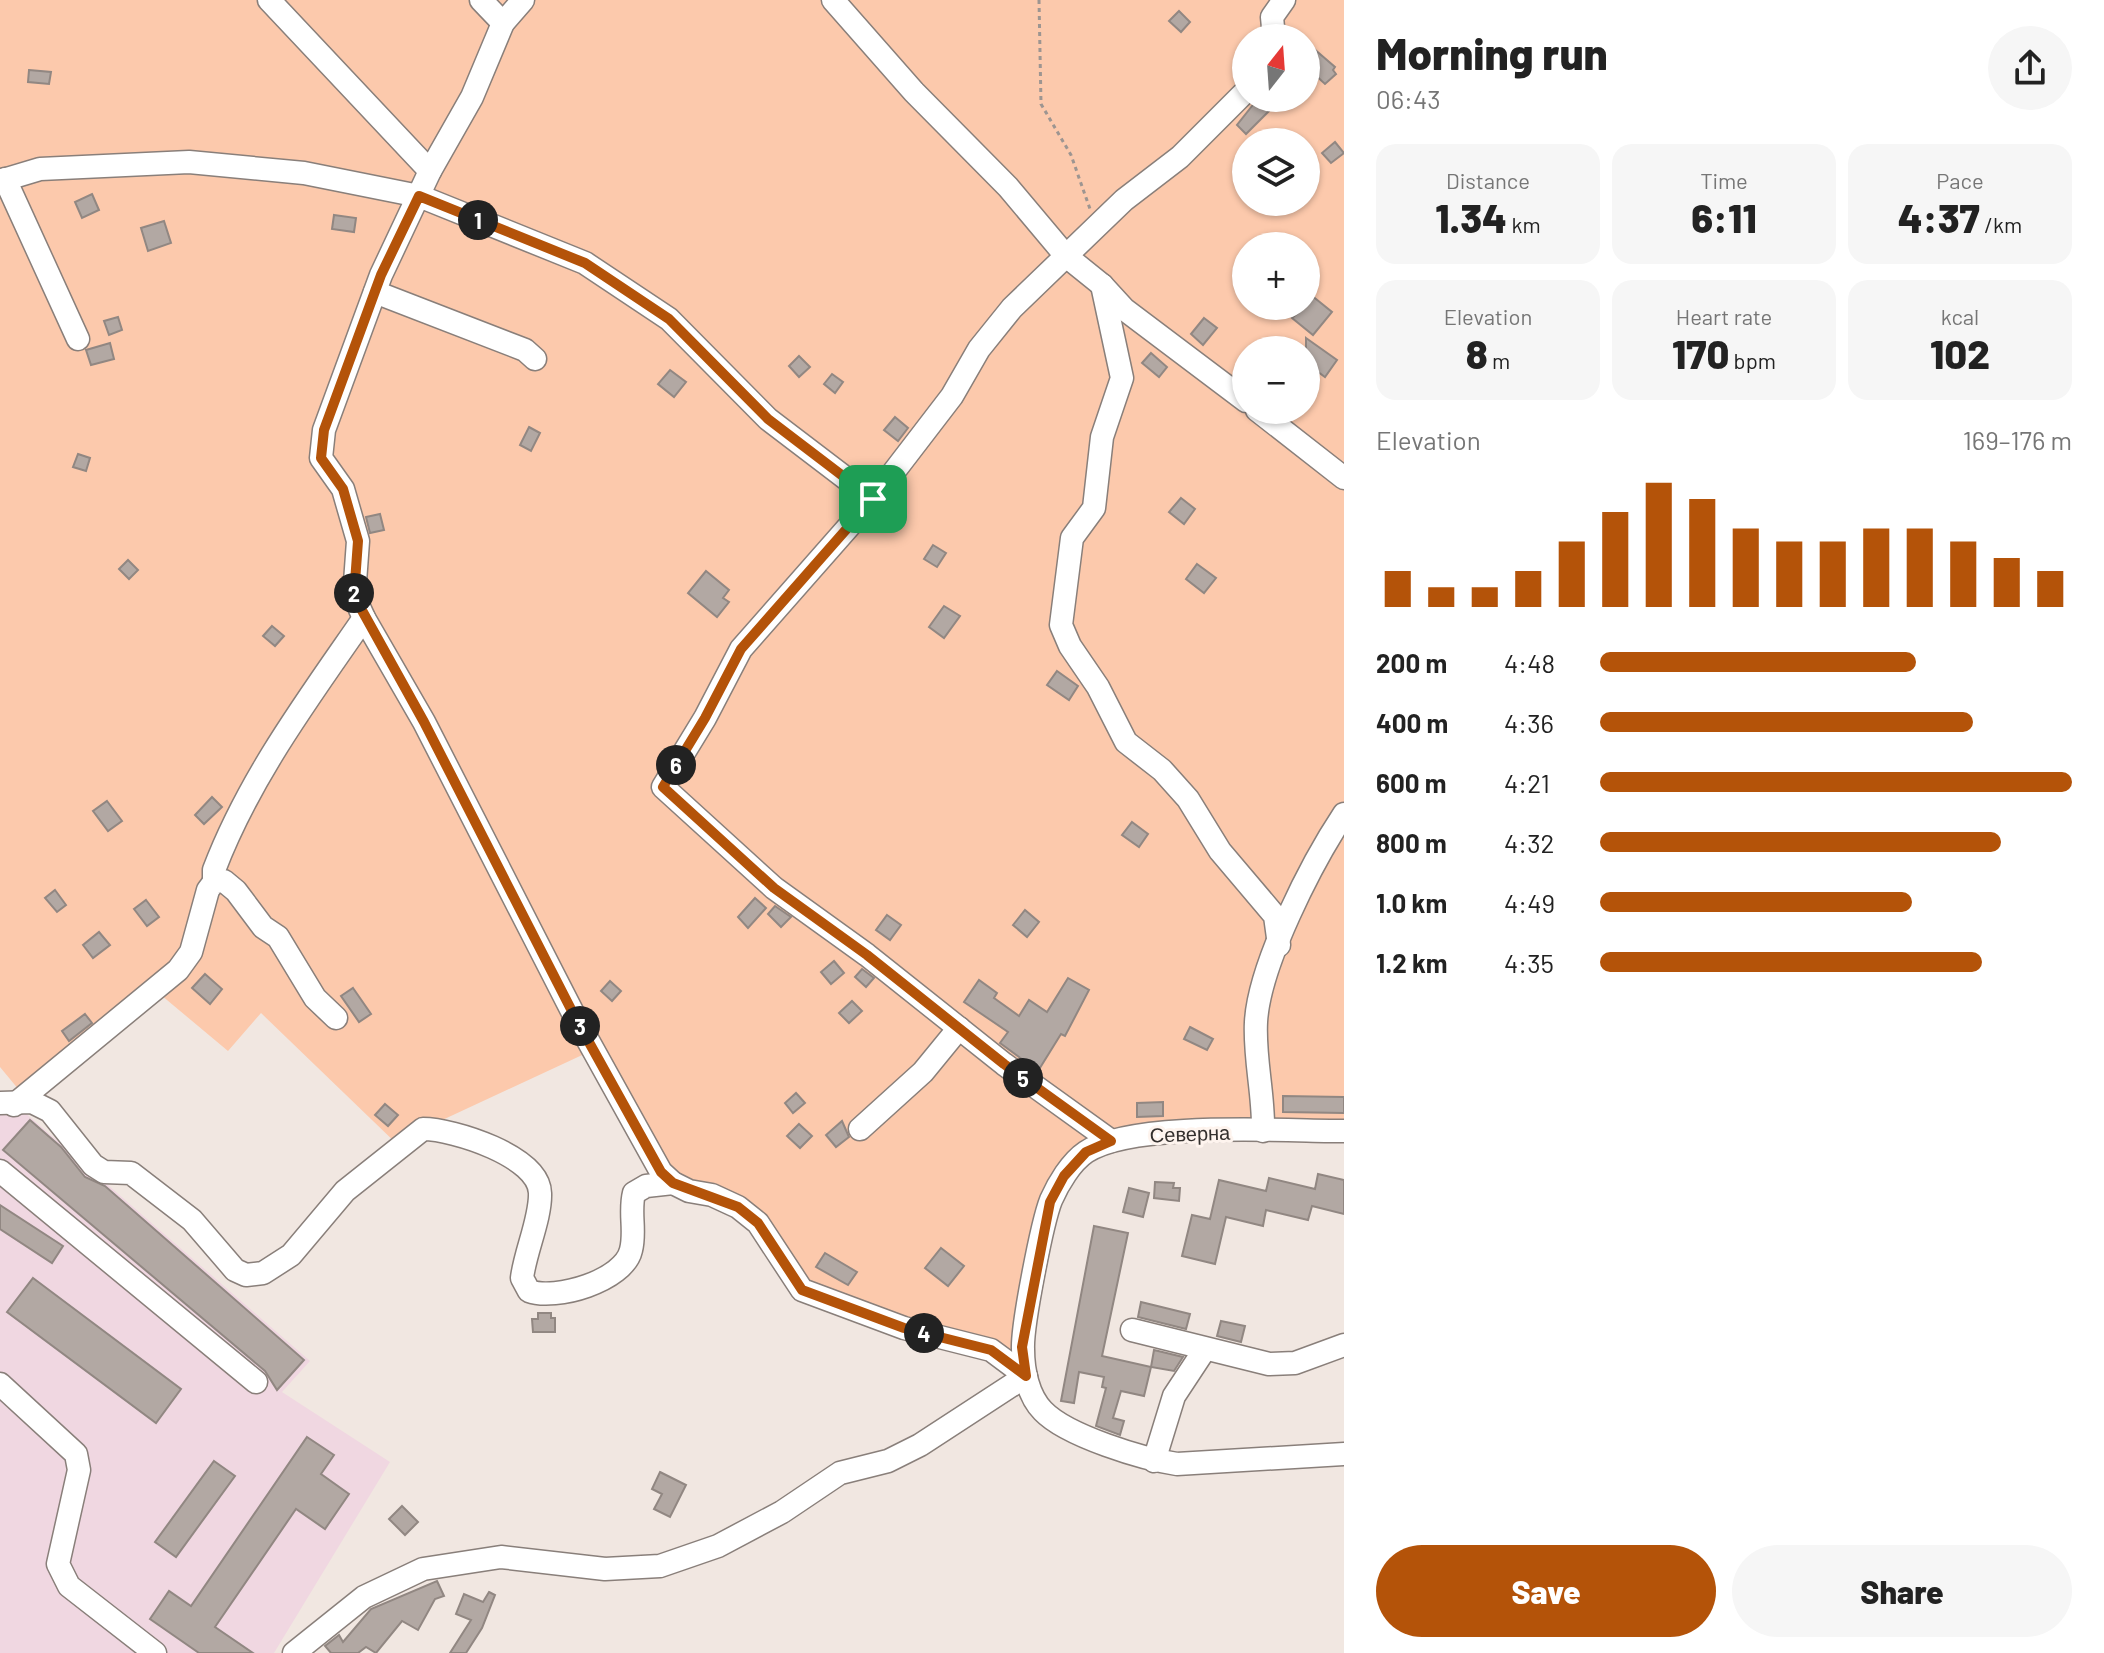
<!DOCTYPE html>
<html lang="en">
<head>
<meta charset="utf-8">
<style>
	body { margin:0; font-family:Barlow,sans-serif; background:#f6f6f6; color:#222; height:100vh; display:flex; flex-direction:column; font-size:30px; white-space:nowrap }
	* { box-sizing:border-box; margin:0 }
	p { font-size:26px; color:#767676 }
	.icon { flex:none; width:44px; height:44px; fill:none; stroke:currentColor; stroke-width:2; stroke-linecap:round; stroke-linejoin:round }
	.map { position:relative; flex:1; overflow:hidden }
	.drawer { display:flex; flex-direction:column; background:#fff; width:760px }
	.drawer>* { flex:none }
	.needle { width:52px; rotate:17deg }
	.tools { position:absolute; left:1232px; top:24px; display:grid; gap:16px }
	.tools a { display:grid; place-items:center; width:88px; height:88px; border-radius:50%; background:#fff; box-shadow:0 2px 6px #0004; font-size:40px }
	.pin { position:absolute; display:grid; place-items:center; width:68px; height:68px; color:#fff; margin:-34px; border-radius:16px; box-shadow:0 4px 12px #0006 }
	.km { position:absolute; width:40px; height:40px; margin:-20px; border-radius:50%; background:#222; color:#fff; font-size:22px; line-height:40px; text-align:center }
	.round { display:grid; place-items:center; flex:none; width:84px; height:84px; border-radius:42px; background:#f6f6f6 }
	.summary { display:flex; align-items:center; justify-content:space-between; height:136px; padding:0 32px }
	h1 { font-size:44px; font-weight:800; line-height:60px }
	.figures { display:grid; grid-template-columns:repeat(3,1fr); gap:12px; height:136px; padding:8px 32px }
	.figures div { display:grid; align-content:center; border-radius:20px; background:#f6f6f6; text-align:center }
	.figures b { font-size:40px; font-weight:800 }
	.figures small { font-size:22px; font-weight:400 }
	.figures p { font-size:22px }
	.chart { height:224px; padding:16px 32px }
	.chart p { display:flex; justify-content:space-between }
	.chart svg { width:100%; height:144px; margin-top:8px; stroke:#b45309; stroke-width:6 }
	.action { display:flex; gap:16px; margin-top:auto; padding:16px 32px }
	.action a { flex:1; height:92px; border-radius:48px; background:#b45309; color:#fff; font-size:32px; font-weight:800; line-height:92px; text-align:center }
	.action a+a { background:#f6f6f6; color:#222 }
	ul { padding:0 32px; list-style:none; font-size:26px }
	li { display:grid; grid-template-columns:128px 96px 1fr; align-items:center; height:60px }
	li i { height:20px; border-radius:10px; background:#b45309 }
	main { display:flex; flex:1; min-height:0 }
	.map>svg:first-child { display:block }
</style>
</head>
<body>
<main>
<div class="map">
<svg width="1344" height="1653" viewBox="0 0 1344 1653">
	<rect width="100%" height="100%" fill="#f1e7e1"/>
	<path fill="#f0d7e1" d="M15,1104L310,1361L282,1392L390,1462L274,1653H0V1115Z"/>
	<path fill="#fcc9ac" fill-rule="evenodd" d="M0,0H1344V1131L1107,1143L1050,1202L1026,1376L991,1350L802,1290L758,1223L673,1183L593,1050L423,1129L400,1147L261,1013L228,1051L155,990L24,1096L0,1067ZM1246,38H1306V98H1246ZM1246,142H1306V202H1246ZM1246,246H1306V306H1246ZM1246,350H1306V410H1246Z"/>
	<g fill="#b2a8a3" stroke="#918782" stroke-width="2">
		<path d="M1179,11L1190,22L1181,32L1169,21Z"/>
		<path d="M1306,42L1335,67L1333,70L1336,74L1325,84L1312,72L1306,78Z"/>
		<path d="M29,70L51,72L49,84L28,82Z"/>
		<path d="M1264,98L1273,107L1246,134L1237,125L1256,101L1259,103Z"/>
		<path d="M1335,142L1344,153L1331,163L1322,153Z"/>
		<path d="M92,194L99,210L82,218L75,202Z"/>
		<path d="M334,215L356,218L354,232L332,229Z"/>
		<path d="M164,221L171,243L148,251L141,228Z"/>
		<path d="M1311,295L1332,312L1313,335L1292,318L1306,306Z"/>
		<path d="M118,317L122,330L109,335L104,321Z"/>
		<path d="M1204,318L1217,328L1203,345L1191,334Z"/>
		<path d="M1306,338L1337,360L1325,377L1306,363Z"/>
		<path d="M110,343L114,359L91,365L86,350Z"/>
		<path d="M1151,353L1167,367L1159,377L1142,363Z"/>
		<path d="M799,356L810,367L799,377L789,366Z"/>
		<path d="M670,370L686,382L674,397L658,384Z"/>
		<path d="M832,374L843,382L835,393L824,384Z"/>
		<path d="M895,417L908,428L898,441L884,430Z"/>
		<path d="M529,427L540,433L531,451L520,445Z"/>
		<path d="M78,454L90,458L86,471L73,467Z"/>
		<path d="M1181,498L1195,509L1184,524L1169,512Z"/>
		<path d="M380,514L384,530L370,533L366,517Z"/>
		<path d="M933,545L946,553L937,567L924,559Z"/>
		<path d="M128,560L138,570L129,579L119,569Z"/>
		<path d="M1197,564L1216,578L1204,593L1186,579Z"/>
		<path d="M706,571L729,590L723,598L729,602L717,617L688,593Z"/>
		<path d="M944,606L960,616L944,638L929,627Z"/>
		<path d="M272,626L284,636L275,646L263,636Z"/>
		<path d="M1057,671L1078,686L1069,700L1047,685Z"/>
		<path d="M212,797L222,807L204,824L195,815Z"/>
		<path d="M107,801L122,821L108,831L93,811Z"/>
		<path d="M1132,822L1148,834L1139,847L1122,835Z"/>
		<path d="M55,890L66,905L57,912L45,898Z"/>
		<path d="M755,898L766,908L748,928L738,917Z"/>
		<path d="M146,900L159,917L147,926L134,909Z"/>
		<path d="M775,906L791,917L781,927L768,914Z"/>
		<path d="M1025,910L1039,922L1027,937L1013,925Z"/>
		<path d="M887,915L901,925L890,940L876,930Z"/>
		<path d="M99,932L110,945L93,958L83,945Z"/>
		<path d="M834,961L844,973L831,984L821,972Z"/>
		<path d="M862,969L874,978L866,987L855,977Z"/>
		<path d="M205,974L222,989L210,1004L192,988Z"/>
		<path d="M1068,978L1089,990L1065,1036L1061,1034L1038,1071L1000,1043L1008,1032L964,1002L979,980L997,993L994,998L1019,1016L1029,1000L1047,1012Z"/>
		<path d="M610,981L621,991L612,1001L601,991Z"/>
		<path d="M353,988L371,1014L359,1022L341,996Z"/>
		<path d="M852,1001L862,1011L849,1023L839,1013Z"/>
		<path d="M85,1014L92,1023L69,1041L62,1031Z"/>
		<path d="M1190,1027L1213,1039L1207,1050L1184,1039Z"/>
		<path d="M796,1093L805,1103L793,1113L785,1103Z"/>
		<path d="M1283,1096L1344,1097V1113L1283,1112Z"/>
		<path d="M1163,1102V1116L1137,1117V1103Z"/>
		<path d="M385,1104L398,1115L388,1126L375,1115Z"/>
		<path d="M30,1120L61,1147L85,1177L105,1186L304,1360L277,1390L265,1371L3,1150Z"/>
		<path d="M842,1121L849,1137L836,1147L826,1135Z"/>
		<path d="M799,1124L812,1136L800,1148L787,1136Z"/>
		<path d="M1318,1174L1344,1180V1214L1312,1206L1308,1220L1266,1210L1263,1226L1226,1217L1215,1264L1182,1256L1192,1215L1210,1219L1219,1180L1266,1191L1269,1178L1315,1189Z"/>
		<path d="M1155,1182L1174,1183L1173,1188H1180L1179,1201L1154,1198Z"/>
		<path d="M1129,1188L1149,1193L1143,1217L1123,1212Z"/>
		<path d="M0,1205L63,1246L52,1263L0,1229Z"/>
		<path d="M1094,1226L1128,1233L1102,1356L1151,1367L1144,1396L1121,1391L1113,1418L1124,1421L1120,1435L1096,1426L1106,1388L1102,1387L1104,1377L1079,1372L1074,1403L1061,1401Z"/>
		<path d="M941,1248L964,1266L948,1286L925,1268Z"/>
		<path d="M825,1253L857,1272L848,1285L816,1267Z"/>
		<path d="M33,1278L181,1389L156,1423L7,1312Z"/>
		<path d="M1141,1302L1190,1314L1186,1329L1138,1317Z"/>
		<path d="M538,1313H551V1318H555V1332H533L532,1319H538Z"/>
		<path d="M1221,1321L1245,1326L1241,1342L1217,1336Z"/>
		<path d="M1154,1350L1183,1357L1174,1371L1151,1367Z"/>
		<path d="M307,1437L334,1455L321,1474L349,1494L325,1529L296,1509L215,1627L253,1653H199L150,1619L169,1591L191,1606Z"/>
		<path d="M214,1461L235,1476L176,1557L155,1542Z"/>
		<path d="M660,1472L686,1485L670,1517L654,1509L662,1494L652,1489Z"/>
		<path d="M402,1506L418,1522L405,1535L389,1519Z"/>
		<path d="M437,1581L444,1596L435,1599L418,1630L402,1621L376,1653L366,1647L358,1653H331L325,1646L339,1635L343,1642L371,1609Z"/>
		<path d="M489,1592L495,1595L482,1628L466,1653H450L471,1620L456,1614L464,1594L483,1602Z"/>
	</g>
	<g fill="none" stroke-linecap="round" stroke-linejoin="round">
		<defs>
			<g id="minor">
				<path d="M269,0L430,171"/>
				<path d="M481,0L503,23"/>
				<path d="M833,0L914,92L1008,187L1066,256L1102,285L1124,309L1246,401"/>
				<path d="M1274,38L1272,17L1284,0"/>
				<path d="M5,179L78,339"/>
				<path d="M0,181L40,169L189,162L304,173L419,196L585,263L669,319L768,419L873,499"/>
				<path d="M1102,285L1122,378L1102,437L1094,508L1072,538L1061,625L1070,646L1098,687L1126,742L1162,770L1188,799L1220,851L1275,916L1279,945"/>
				<path d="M375,292L525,350L535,359"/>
				<path d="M1257,410L1344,478"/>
				<path d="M214,882V870C249,778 308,699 364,618"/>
				<path d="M0,1103L32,1102L50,1111L93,1165L104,1172L131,1173L192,1220L235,1270L246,1275L263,1273L291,1255L345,1191L423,1129C453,1129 539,1156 540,1193C541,1218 525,1252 522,1278L529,1291C555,1301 624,1281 631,1250C636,1231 629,1212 634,1193L646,1186L673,1183"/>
				<path d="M14,1105L178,970L191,952L208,890L214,882L224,881L236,891L263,927L278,937L315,998L336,1018"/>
				<path d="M860,1129L923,1072L959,1028"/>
				<path d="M1263,1131C1264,1095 1254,1058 1256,1022C1259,965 1312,862 1344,814"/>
				<path d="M1344,1131C1285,1131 1132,1121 1086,1152C1071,1162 1058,1184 1051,1200C1042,1223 1022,1326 1023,1349C1023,1370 1028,1396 1043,1411C1067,1436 1143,1459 1177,1464L1344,1454"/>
				<path d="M1111,1141L1004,1064L867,955L774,888L663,787L705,718L741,649L873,499L952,396L979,349L1012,308L1124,200L1180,157L1246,91"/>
				<path d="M0,1171L256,1382"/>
				<path d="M1132,1330L1269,1364L1295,1363L1344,1345"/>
				<path d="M0,1384L76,1454L79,1470L58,1564L69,1586L155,1653"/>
				<path d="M1154,1461L1174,1396L1205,1349"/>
				<path d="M294,1653L364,1597L423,1569L501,1557L605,1569L660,1566L718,1546L782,1512L840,1473L888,1461L920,1445L1026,1376L991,1350L904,1328L802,1290L758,1223L738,1207L712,1195L689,1191L673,1183L661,1172L575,1017L424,722L364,618L354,596L358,541L343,489L321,458L324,430L381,275L430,171L472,97L503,23L523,0"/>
			</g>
		</defs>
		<use href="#minor" stroke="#897f7a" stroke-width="25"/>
		<path stroke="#9d9591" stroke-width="3" stroke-dasharray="4 4" stroke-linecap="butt" d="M1039,0L1041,104L1071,155L1090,209"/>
		<use href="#minor" stroke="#fff" stroke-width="22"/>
	</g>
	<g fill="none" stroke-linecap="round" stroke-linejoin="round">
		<defs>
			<path id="route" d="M419,196L585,263L669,319L768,419L873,499L741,649L705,718L663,787L774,888L867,955L1004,1064L1111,1141L1086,1152L1064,1176L1050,1202L1022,1347L1026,1376L991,1350L904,1328L802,1290L758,1223L738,1207L673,1183L661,1172L575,1017L424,722L354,596L358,541L343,489L321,458L324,430L381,275Z"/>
		</defs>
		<use href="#route" stroke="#fff" stroke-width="16"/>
		<use href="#route" stroke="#b45309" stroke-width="10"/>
	</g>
	<g text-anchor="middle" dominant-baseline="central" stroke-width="6" stroke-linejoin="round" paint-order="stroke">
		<g font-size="20" fill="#332f2d" stroke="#fef4ee">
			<text transform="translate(1190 1133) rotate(-2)">Северна</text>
		</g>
	</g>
</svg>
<div class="tools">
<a><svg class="needle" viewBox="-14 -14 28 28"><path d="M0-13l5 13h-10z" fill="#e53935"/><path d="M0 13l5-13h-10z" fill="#767676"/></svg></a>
<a><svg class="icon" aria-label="layers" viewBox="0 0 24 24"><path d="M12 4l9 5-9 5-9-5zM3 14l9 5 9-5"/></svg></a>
<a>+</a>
<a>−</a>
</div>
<div class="pin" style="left:873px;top:499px;background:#1e9e55"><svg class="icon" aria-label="arrive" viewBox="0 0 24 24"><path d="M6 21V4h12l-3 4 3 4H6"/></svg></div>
<b class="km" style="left:478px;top:220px">1</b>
<b class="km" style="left:354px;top:593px">2</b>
<b class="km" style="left:580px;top:1026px">3</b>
<b class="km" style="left:924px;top:1333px">4</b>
<b class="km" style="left:1023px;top:1078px">5</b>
<b class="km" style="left:676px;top:765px">6</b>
</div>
<section class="drawer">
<div class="summary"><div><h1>Morning run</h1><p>06:43</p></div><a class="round"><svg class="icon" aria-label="share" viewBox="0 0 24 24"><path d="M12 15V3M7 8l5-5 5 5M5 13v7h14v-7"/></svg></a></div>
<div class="figures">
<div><p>Distance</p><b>1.34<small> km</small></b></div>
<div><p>Time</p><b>6:11</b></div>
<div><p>Pace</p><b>4:37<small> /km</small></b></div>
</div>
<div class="figures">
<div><p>Elevation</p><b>8<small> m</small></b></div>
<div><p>Heart rate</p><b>170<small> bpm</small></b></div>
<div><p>kcal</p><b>102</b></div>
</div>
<div class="chart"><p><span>Elevation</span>169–176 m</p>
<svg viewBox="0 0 160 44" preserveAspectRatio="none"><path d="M5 44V33M15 44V38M25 44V38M35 44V33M45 44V24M55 44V15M65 44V6M75 44V11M85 44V20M95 44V24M105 44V24M115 44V20M125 44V20M135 44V24M145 44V29M155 44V33"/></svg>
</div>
<ul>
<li><b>200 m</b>4:48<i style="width:67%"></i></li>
<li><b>400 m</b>4:36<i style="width:79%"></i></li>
<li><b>600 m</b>4:21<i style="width:100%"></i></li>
<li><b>800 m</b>4:32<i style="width:85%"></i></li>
<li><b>1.0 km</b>4:49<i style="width:66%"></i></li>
<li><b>1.2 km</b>4:35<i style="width:81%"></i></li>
</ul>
<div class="action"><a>Save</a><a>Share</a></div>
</section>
</main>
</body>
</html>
